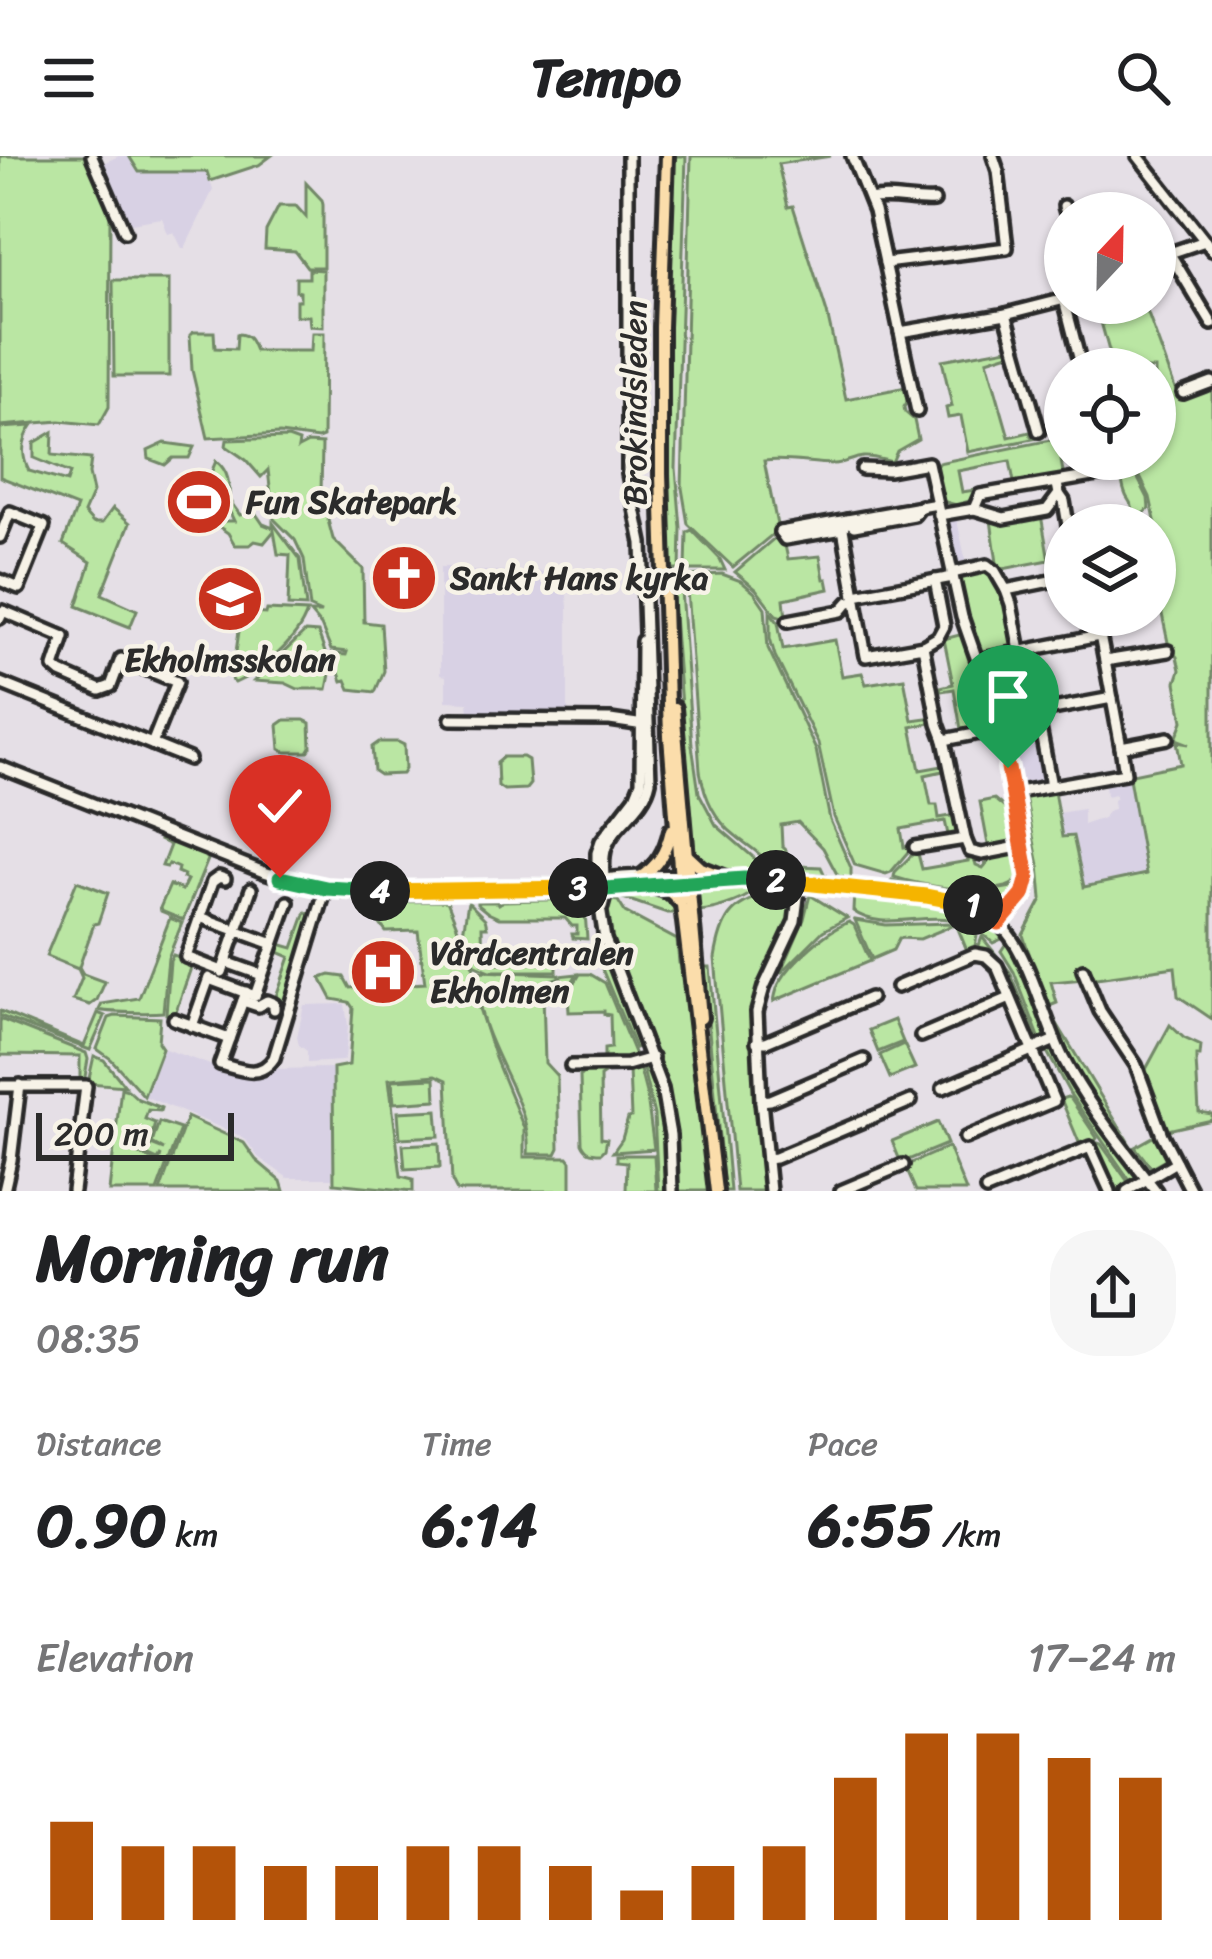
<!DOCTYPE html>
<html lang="en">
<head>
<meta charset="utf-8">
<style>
	body { margin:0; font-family:Sriracha,sans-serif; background:#f6f6f6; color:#202124; height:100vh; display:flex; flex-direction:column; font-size:45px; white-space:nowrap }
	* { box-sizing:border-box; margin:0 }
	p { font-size:39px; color:#757577 }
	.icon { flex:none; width:66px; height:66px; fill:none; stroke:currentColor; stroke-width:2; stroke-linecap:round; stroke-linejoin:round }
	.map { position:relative; height:1035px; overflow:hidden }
	.side { display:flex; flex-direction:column; background:#fff; flex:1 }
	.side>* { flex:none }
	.needle { width:78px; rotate:22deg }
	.controls { position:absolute; left:1044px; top:36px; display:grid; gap:24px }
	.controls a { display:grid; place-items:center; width:132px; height:132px; border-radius:50%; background:#fff; box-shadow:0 3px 9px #0004; font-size:60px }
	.scale { position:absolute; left:36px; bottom:30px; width:198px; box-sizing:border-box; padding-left:12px; border:6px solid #2b2b2b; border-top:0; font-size:33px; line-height:42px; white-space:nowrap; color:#2b2b2b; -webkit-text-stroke:9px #f7f3e8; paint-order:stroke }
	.pin { position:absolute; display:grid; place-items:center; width:102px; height:102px; color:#fff; margin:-123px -51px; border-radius:50% 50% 50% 0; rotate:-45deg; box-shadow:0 0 12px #0007 }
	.pin .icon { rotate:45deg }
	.km { position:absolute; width:60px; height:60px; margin:-30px; border-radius:50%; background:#222; color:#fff; font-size:33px; line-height:60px; text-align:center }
	.round { display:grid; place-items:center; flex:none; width:126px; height:126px; border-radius:48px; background:#f6f6f6 }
	.overview { display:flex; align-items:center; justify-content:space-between; height:204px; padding:0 36px }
	h1 { font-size:66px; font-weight:700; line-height:90px }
	.metrics { display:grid; grid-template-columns:repeat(3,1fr); gap:18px; height:204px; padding:12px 36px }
	.metrics div { display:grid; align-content:center }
	.metrics b { font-size:60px; font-weight:700 }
	.metrics small { font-size:33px; font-weight:400 }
	.metrics p { font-size:33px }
	.chart { height:336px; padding:24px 36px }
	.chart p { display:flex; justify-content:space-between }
	.chart svg { width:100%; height:216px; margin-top:12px; stroke:#b45309; stroke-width:6 }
	header { display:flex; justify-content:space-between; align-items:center; height:156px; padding:0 36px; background:#fff; font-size:54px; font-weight:700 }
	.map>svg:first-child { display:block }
</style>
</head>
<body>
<header><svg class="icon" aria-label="menu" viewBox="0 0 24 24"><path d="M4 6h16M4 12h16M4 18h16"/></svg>Tempo<svg class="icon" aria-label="search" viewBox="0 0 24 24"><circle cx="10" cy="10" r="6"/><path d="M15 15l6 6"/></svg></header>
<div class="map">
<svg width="1212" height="1035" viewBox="0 0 1212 1035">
	<rect width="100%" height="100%" fill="#e5dfe6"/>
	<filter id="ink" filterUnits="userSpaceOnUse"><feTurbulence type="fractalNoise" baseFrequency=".00833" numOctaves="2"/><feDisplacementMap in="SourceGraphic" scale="24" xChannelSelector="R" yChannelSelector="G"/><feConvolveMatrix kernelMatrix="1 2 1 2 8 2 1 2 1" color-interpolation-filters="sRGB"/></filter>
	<g filter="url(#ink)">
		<g fill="#d8d1e4">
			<path d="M119,0H129L139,16H207L213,34L185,92H182L174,76L168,78L162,62L131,67L101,8Z"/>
			<path d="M956,360L967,410L957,414L954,399L955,394H953L946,364Z"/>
			<path d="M440,411H463L464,415L561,416L566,427L568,452V558L469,557L468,546L446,545V520L440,519Z"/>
			<path d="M1031,497L1040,549L1030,551L1024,560L1003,565L985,508L988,505Z"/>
			<path d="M1037,569L1048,628L1024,633L1018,625L1008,575Z"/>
			<path d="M1129,622L1146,718L1084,731L1073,681L1063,682L1058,657L1083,653V669L1103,662L1110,654L1114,653L1113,644L1116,642L1115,638L1106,640L1105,628Z"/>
			<path d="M345,848L348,870L345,902L342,905L307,907V895L299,889L297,881L304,849Z"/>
			<path d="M162,892L253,924L256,919L272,913L333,912L334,1022H288L258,1001L246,984L234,977L144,940Z"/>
		</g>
		<g fill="#bae6a3" stroke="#728867" stroke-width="3">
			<path d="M0,0H85L110,57L109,251L99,269L60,265L0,270Z"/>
			<path d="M129,0H271L259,9L210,25L207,16H139Z"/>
			<path d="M675,0H686L676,312L681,372L680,414H670C667,276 664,137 675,0Z"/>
			<path d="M691,0H831L778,8L788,51L793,50L827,157L846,243L906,231L909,243L904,251L905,256L914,264L918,283L897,295L892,306C883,304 873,300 863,301C853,302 844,308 834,308C810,308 788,302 764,305L778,374L733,411L688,368L682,332Z"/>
			<path d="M306,27L322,44L323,49V111H307L295,95L265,93L266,75L279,50H296L306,61Z"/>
			<path d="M309,113L323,114V171L310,170L309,160H296V144H300V136L296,135V122H309Z"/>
			<path d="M113,124H169V220H114Z"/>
			<path d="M1128,147H1144L1179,243L1212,229V863L1178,840L1175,811L1089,823L1083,810H1080L1076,815L1084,823L1051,826L1057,847L1047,851L1132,992C1073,934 1048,856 1023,779L1042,743L1039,709L1025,641L1054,635L1062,681L1073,680L1084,731L1146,718L1129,622L1132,618L1181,608L1177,586L1189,588L1176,583L1183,565L1176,526L1180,514L1177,501L1169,491L1155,425V399L1162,397L1150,341L1131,303H1155V213H1114L1101,166L1131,158Z"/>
			<path d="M193,176H214L215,192L236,193L237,178C249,178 251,185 255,195H311L312,177H324L323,281L318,283L280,278L208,282L192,214L190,179Z"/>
			<path d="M1011,188L1014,200L1009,197L987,204L1009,281L1030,276L1031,280L1038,279V282L968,296L961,260L948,262L946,252L952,250L942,204L1008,192Z"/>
			<path d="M32,270C22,284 21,300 29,315L67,326L70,317L34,302V287L53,276L52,299L91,303L89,318L93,336L84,357L93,367H102L113,352L130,367L102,438L137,454L130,471L77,450L91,406L63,388L77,351L0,321V272Z"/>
			<path d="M1065,281V302L1061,304L1064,323L1020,330L1019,325L1014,326L1010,305L958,315L962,336L975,334L973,344L956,349L942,345L935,313L938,307Z"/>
			<path d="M288,282L299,286L298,292L308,287L322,288L321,338L333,383L363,413L364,466L381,468L384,515L375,536L350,533L346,524L342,525L332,498L346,499L347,496L331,494L321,470L310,457H321L310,452L304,403L295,384L274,363L268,314L261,321L246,304L226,290L227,284Z"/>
			<path d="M165,287L194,291L189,302H173L165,309L149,303L148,295Z"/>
			<path d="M1117,303H1128L1148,342L1149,353L1141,359L1133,354C1132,346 1127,344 1125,337C1121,327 1124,321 1115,314Z"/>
			<path d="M216,305C229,315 230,329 229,344L240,359L254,355L263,368L273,372V367L300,403L306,451L288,450L290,399L278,398L274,375L264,387L255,385L250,389H235L228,377L218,370L205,373L202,368L189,370L178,327L201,315L209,320L220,365H234L228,352L220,348L223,336L211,317Z"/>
			<path d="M1041,359L1049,404L998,414L991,364L1004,365Z"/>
			<path d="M692,374L720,403L725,414H686L687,376Z"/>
			<path d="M778,379L784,385L788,403L820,400L824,423H827L829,433L784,443L786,462L776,459L756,433L735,416Z"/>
			<path d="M986,412C1000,419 1005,439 1005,453L1011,459L1016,490L1013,494L983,499L980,498L966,456L958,417Z"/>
			<path d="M722,418L741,425L754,436L765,452L768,492L816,594L830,664L851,712V724L838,720L823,692L798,666L781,669L782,690L786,694L787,703L766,705C757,694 746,689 736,680C715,664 705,643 700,615L686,420Z"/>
			<path d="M671,420H680L692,589L699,637L716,669L760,707L750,716C728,714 701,716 692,693Z"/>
			<path d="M267,454L307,456C298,485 261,515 235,527L232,524L239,475L246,457L266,458Z"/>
			<path d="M770,456L778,466L783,493L835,484L842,520L862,517L866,528L904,522L912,564L934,561L936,566L911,571L920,614L948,609V614L925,619L931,649H937L939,662L957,659L961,677L958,682L949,683L945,665L901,673L904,691L913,690L891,716L886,718L855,709L834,661L818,587L775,500L770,482Z"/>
			<path d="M305,476L318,477L331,513L327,533H298L285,527L254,525Z"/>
			<path d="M963,478L994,569V572H986L978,528L968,530L974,572H979V575L962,579L954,533L941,535L940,531L953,528L944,483Z"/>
			<path d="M285,564H304L310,567L311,591L308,596H286L280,593L278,569Z"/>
			<path d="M379,586H398L404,589L405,613L402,618L380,619L374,615L372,591Z"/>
			<path d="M503,601H523L528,604L530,628L526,633L504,634L498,630L497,606Z"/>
			<path d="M994,643L1011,657L1016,686L989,694L980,646Z"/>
			<path d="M160,681L209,701L183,764L161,755L160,752L170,729L182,734L187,724L183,722L184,719L177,716L178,712L169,708L167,711L162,710L170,689L159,684Z"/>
			<path d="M917,694L922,713L968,705L967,694L974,702L976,709L983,712L995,698L1017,696L1020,699L1022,719C1016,725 1015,728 1006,731C979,739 921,730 894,721L895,716Z"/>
			<path d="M777,709L821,711L827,724L768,719V710Z"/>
			<path d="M892,724C935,733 981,741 1022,728L1015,743L996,754L966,742L891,727Z"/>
			<path d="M77,725L108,737L98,767L94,768L79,811L83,818L105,826L97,844L90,849L73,844L82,822L78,813L46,800Z"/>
			<path d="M741,728H762C752,742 717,754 698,755L697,739L703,732Z"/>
			<path d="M633,734L664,738L676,746L678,757H667L611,738Z"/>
			<path d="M854,736C906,741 971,736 1004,782L993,787C981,776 966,765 950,763C918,758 880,775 853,755Z"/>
			<path d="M767,739L794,740C789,783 759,817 753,861L767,1035H736L715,802C721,766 729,747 767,739Z"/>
			<path d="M810,739L847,762L823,775L781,817L804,763Z"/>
			<path d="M584,743L587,783L573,782L572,778H577V770H572L565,762H499L488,757L477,748V746H497L498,748L503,745Z"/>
			<path d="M607,743L618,745L625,756L677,784L679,807H682L684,814L709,1035H676C675,1000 675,965 666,931C653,880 596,792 607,743Z"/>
			<path d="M447,745L474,812L476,843L495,902L524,972V1001H568L571,1005V1035H457L452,1025L447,924L436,919L389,923L401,1020L413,1023V1035L334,1027L333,912L349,909L353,852L349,846L332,843L321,822L330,819L344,821L350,832L425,827L418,775L386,776L377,764L394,746Z"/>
			<path d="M468,746L485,763L487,771H482L483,807H557V815H490L476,809L463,777Z"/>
			<path d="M306,756L314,761L288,848L282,852L274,846L290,801L273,794L276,787L293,792Z"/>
			<path d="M170,762L182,767L168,802L163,856C154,857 106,857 99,854L102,848L139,842Z"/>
			<path d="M855,764L886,769L951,767C960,768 972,772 977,780L974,795L968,797L956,768L920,783L899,782L893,794L872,803Z"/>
			<path d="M849,766L854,769L870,805L774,845C775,840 777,830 780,826C791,806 827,774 849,766Z"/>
			<path d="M982,781L1010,816L1039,887L1031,884L998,807L977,795Z"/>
			<path d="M1007,786L1046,873V881L1041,886L1014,816L1001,795Z"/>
			<path d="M592,789H599L604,793L643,889L635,892Z"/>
			<path d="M173,799L193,806L174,861L166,858L170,805Z"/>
			<path d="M703,811H710L730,1035H724Z"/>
			<path d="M480,815L558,818L559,820L577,818L568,833L560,821L548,825L543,834L476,826V819Z"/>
			<path d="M580,818H590L605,827L637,904H604V893L611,892L610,859L604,858V855L569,856L568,838Z"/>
			<path d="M479,829L543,837L545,907L557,920L559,992L556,998H528C533,942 474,884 479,829Z"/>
			<path d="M0,855L84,890L98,857L105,860L90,894L0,860Z"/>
			<path d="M115,860L160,862L158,886L162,892L144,940L111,903L97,893L109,862Z"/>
			<path d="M0,863L86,897L88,903L84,927L80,928V900L0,899Z"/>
			<path d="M894,864L903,886L878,896L869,874Z"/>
			<path d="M1170,869L1184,882L1201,890L1200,900H1196V905L1199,956L1212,958V964L1163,975L1144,917Z"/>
			<path d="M904,888L915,912L890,922L880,899Z"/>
			<path d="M1045,892L1056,894L1138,1018L1133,1029L1070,938Z"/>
			<path d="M94,900L104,904L125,930L88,927Z"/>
			<path d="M646,908L651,911C662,953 667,992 668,1035H658L654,959L642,909Z"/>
			<path d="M639,910L647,941L654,993L613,996L622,983L628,962L631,961L629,914Z"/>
			<path d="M602,912L606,917L600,921L601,982L607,983L605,993L601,997C590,997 586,996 582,987L580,920L587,913Z"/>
			<path d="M435,922L436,944L394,947L392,924Z"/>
			<path d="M121,932L128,934L138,943L161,952L160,955L148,954L145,963L155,967L151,983L138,982L132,995L159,1006L161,999L158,1004L147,999L151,989L164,994L152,987L159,966L180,973L157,1035H109Z"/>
			<path d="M1067,941L1070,942L1097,982L1092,989L1081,991L1061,943Z"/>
			<path d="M437,954L439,980L400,982L398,956Z"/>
			<path d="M187,961L244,987L256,1004L281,1025L284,1035H160Z"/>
			<path d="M938,966L947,988L901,1007L892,985Z"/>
			<path d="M1158,978L1169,1001L1151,1011L1135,991Z"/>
			<path d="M439,987L440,1011L405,1013L403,989Z"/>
			<path d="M1098,987L1101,988L1131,1030L1118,1035L1111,1032L1094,990Z"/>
			<path d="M948,991L966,1035H916L905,1010Z"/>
			<path d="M617,999H654L656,1035H626L627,1006L617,1005Z"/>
		</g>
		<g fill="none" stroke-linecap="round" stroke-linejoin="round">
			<defs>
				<g id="minor">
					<path d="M92,0L125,76"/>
					<path d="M852,0L874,55L917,255"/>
					<path d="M1138,0L1212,94"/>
					<path d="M870,44C891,39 913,47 934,45"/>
					<path d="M1064,50L1066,57"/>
					<path d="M1170,98L1212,168"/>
					<path d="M1161,100L1205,85"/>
					<path d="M885,107L1007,92L998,15L993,0"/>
					<path d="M1065,147L1082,213"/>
					<path d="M1006,158L1039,275"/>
					<path d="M900,176L1006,158L1065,143"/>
					<path d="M1183,237L1212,226"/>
					<path d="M862,313L889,314L928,307L962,461L1001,573L1027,711L1026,733L999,767"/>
					<path d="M1059,338L1064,345L1068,369"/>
					<path d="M921,350L914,359L854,370L847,364L843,373L866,500L923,490L938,568L944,584"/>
					<path d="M974,353L980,339L1110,317"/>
					<path d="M939,359L974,353L1004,362L1047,354L1059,338L1057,328"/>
					<path d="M780,376L937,348"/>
					<path d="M780,376L785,383L843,373"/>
					<path d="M0,381L10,356L44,370L19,432L0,424"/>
					<path d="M952,417L987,409L995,415L1006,434L1065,422"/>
					<path d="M1006,434L1011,448L1020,495"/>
					<path d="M855,439L953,421"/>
					<path d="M1096,459L1105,505L1168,495"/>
					<path d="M0,462L3,455L64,481L54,511L61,517L100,534L111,530L121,503L177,526L152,588"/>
					<path d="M788,465L841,455L849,446L856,445"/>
					<path d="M642,485L641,626L635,641L601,685L597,697V733L605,783L662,933L670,979L672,1035"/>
					<path d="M923,490L938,481L944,470L935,424"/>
					<path d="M977,504L1099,480"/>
					<path d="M1105,505L1121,591L1168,582"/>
					<path d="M0,527L189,603"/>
					<path d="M1037,556L1051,630"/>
					<path d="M451,563L610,564L644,569"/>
					<path d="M999,569L1022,564L1037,556L1112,542"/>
					<path d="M1001,573L944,584L965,683L970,695L982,698L1023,690"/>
					<path d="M0,611L264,716L296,726L337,734L373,735L573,730L585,734L605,733C651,730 697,725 742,723C791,721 840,729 888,735C930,740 977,740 1006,775C1031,805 1044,863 1062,900C1087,949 1123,992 1156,1035"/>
					<path d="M1013,637L1125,617L1121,591"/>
					<path d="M915,691L965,683"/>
					<path d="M573,730C610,717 677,719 717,721"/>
					<path d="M602,751C609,732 599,711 606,691C616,665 644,654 650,625L642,387L628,318V0"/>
					<path d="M200,761L273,788"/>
					<path d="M226,806L262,819"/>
					<path d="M1083,814L1100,855L1136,909L1162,979L1191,1035"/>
					<path d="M222,815L186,801L212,726L219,721L225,723"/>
					<path d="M222,816L251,733"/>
					<path d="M209,823L255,840L288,746"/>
					<path d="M897,831L975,798L986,800L997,810L1054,945L965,982"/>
					<path d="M246,836L220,908C242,914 260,923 274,902L326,732"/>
					<path d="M243,845L258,850L267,845L274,848V853"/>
					<path d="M174,863L229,883"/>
					<path d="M192,870L209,822"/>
					<path d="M921,880L1010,842"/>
					<path d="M757,886H766L870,842"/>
					<path d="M571,910L627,909L652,902"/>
					<path d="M0,930H86L73,1035"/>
					<path d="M943,932L1055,884"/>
					<path d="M761,945L770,944L864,904"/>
					<path d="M767,1003L775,1002L911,945"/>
					<path d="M986,1034L1090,991L1110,1035"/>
					<path d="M4,1035L11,1004L20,929"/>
					<path d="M770,1035L761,945L757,856L764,831L795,765L800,725"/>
					<path d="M841,1035L903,1009"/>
					<path d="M1127,1035L1176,1006"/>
				</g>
				<g id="major">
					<path d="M667,0L661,171V318L669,580L682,749L716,1035"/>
					<path d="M674,552L701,862"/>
					<path d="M688,700L701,712L724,721"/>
					<path d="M639,722C658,710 666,696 671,674"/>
					<path d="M653,730L670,736L680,746"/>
				</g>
			</defs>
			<use href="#minor" stroke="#2b2b2b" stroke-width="18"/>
			<use href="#major" stroke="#2b2b2b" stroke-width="20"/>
			<use href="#minor" stroke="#f7f3e8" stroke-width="9"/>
			<use href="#major" stroke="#fbddab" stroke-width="10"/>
		</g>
	</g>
	<g fill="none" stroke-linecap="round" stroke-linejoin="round" filter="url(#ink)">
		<defs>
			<path id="split-1" d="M973,749L999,767L1023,739L1028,721L1008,612"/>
			<path id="split-2" d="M776,724L926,740L973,749"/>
			<path id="split-3" d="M578,732L605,733L744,723L776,724"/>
			<path id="split-4" d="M380,735L578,732"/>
			<path id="split-5" d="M280,722L326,732L380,735"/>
		</defs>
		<use href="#split-1" stroke="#fff" stroke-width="24"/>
		<use href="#split-2" stroke="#fff" stroke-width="24"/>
		<use href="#split-3" stroke="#fff" stroke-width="24"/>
		<use href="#split-4" stroke="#fff" stroke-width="24"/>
		<use href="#split-5" stroke="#fff" stroke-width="24"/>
		<use href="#split-1" stroke="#f0652b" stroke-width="15"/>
		<use href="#split-2" stroke="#f5b400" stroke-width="15"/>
		<use href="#split-3" stroke="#22a559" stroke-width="15"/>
		<use href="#split-4" stroke="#f5b400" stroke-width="15"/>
		<use href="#split-5" stroke="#22a559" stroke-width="15"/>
	</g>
	<defs>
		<symbol id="stadium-disc" viewBox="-11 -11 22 22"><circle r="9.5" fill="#c8321e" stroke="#f7f3e8"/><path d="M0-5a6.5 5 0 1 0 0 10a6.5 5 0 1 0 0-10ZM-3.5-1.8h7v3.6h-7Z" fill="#fff"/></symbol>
		<symbol id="church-disc" viewBox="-11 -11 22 22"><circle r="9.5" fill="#c8321e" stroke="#f7f3e8"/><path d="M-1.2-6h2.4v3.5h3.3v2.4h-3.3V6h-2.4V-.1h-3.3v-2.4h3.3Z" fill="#fff"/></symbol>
		<symbol id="school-disc" viewBox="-11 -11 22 22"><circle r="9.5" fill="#c8321e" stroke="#f7f3e8"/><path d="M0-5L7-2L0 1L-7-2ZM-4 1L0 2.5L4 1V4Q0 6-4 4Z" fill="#fff"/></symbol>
		<symbol id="hospital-disc" viewBox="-11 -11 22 22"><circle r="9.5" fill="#c8321e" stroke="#f7f3e8"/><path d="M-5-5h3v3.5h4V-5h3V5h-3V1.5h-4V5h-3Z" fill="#fff"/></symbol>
	</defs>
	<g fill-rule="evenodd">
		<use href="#stadium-disc" x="161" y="308" width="76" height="76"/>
		<use href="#church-disc" x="366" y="384" width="76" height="76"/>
		<use href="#school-disc" x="192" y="405" width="76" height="76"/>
		<use href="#hospital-disc" x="345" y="778" width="76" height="76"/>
	</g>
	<g text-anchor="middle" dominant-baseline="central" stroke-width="9" stroke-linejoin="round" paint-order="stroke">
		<g font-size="33" fill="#2b2b2b" stroke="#f7f3e8">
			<text transform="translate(635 247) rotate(-90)">Brokindsleden</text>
		</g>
		<g font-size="33" font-weight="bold" fill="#2b2b2b" stroke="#f7f3e8" text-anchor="start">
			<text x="246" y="346">Fun Skatepark</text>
			<text x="450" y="422">Sankt Hans kyrka</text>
			<text x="230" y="504" text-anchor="middle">Ekholmsskolan</text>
			<text x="430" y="797">Vårdcentralen<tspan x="430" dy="38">Ekholmen</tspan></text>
		</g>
	</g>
</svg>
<div class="controls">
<a><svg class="needle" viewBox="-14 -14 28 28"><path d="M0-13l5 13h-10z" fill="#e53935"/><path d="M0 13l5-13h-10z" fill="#757577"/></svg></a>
<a><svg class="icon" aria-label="locate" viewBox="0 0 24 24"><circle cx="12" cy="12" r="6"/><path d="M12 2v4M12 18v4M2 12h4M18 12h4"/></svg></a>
<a><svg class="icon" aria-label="layers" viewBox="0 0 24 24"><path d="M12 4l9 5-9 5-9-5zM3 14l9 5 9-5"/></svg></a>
</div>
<div class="scale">200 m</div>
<div class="pin" style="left:1008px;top:612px;background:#1e9e55"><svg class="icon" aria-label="arrive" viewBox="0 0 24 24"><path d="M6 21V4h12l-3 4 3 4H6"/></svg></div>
<div class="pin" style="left:280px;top:722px;background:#d93025"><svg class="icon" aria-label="check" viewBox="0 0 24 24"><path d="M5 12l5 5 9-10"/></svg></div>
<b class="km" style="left:973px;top:749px">1</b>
<b class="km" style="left:776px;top:724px">2</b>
<b class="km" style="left:578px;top:732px">3</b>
<b class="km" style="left:380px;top:735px">4</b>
</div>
<section class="side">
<div class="overview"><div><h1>Morning run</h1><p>08:35</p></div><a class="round"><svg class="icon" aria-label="share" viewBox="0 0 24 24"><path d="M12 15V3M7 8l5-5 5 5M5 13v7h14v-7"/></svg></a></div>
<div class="metrics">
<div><p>Distance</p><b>0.90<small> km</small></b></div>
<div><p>Time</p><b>6:14</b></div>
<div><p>Pace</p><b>6:55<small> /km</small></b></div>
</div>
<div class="chart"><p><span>Elevation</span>17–24 m</p>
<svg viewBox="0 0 160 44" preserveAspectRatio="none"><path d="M5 44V24M15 44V29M25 44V29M35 44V33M45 44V33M55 44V29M65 44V29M75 44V33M85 44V38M95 44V33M105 44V29M115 44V15M125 44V6M135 44V6M145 44V11M155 44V15"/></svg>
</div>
</section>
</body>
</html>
